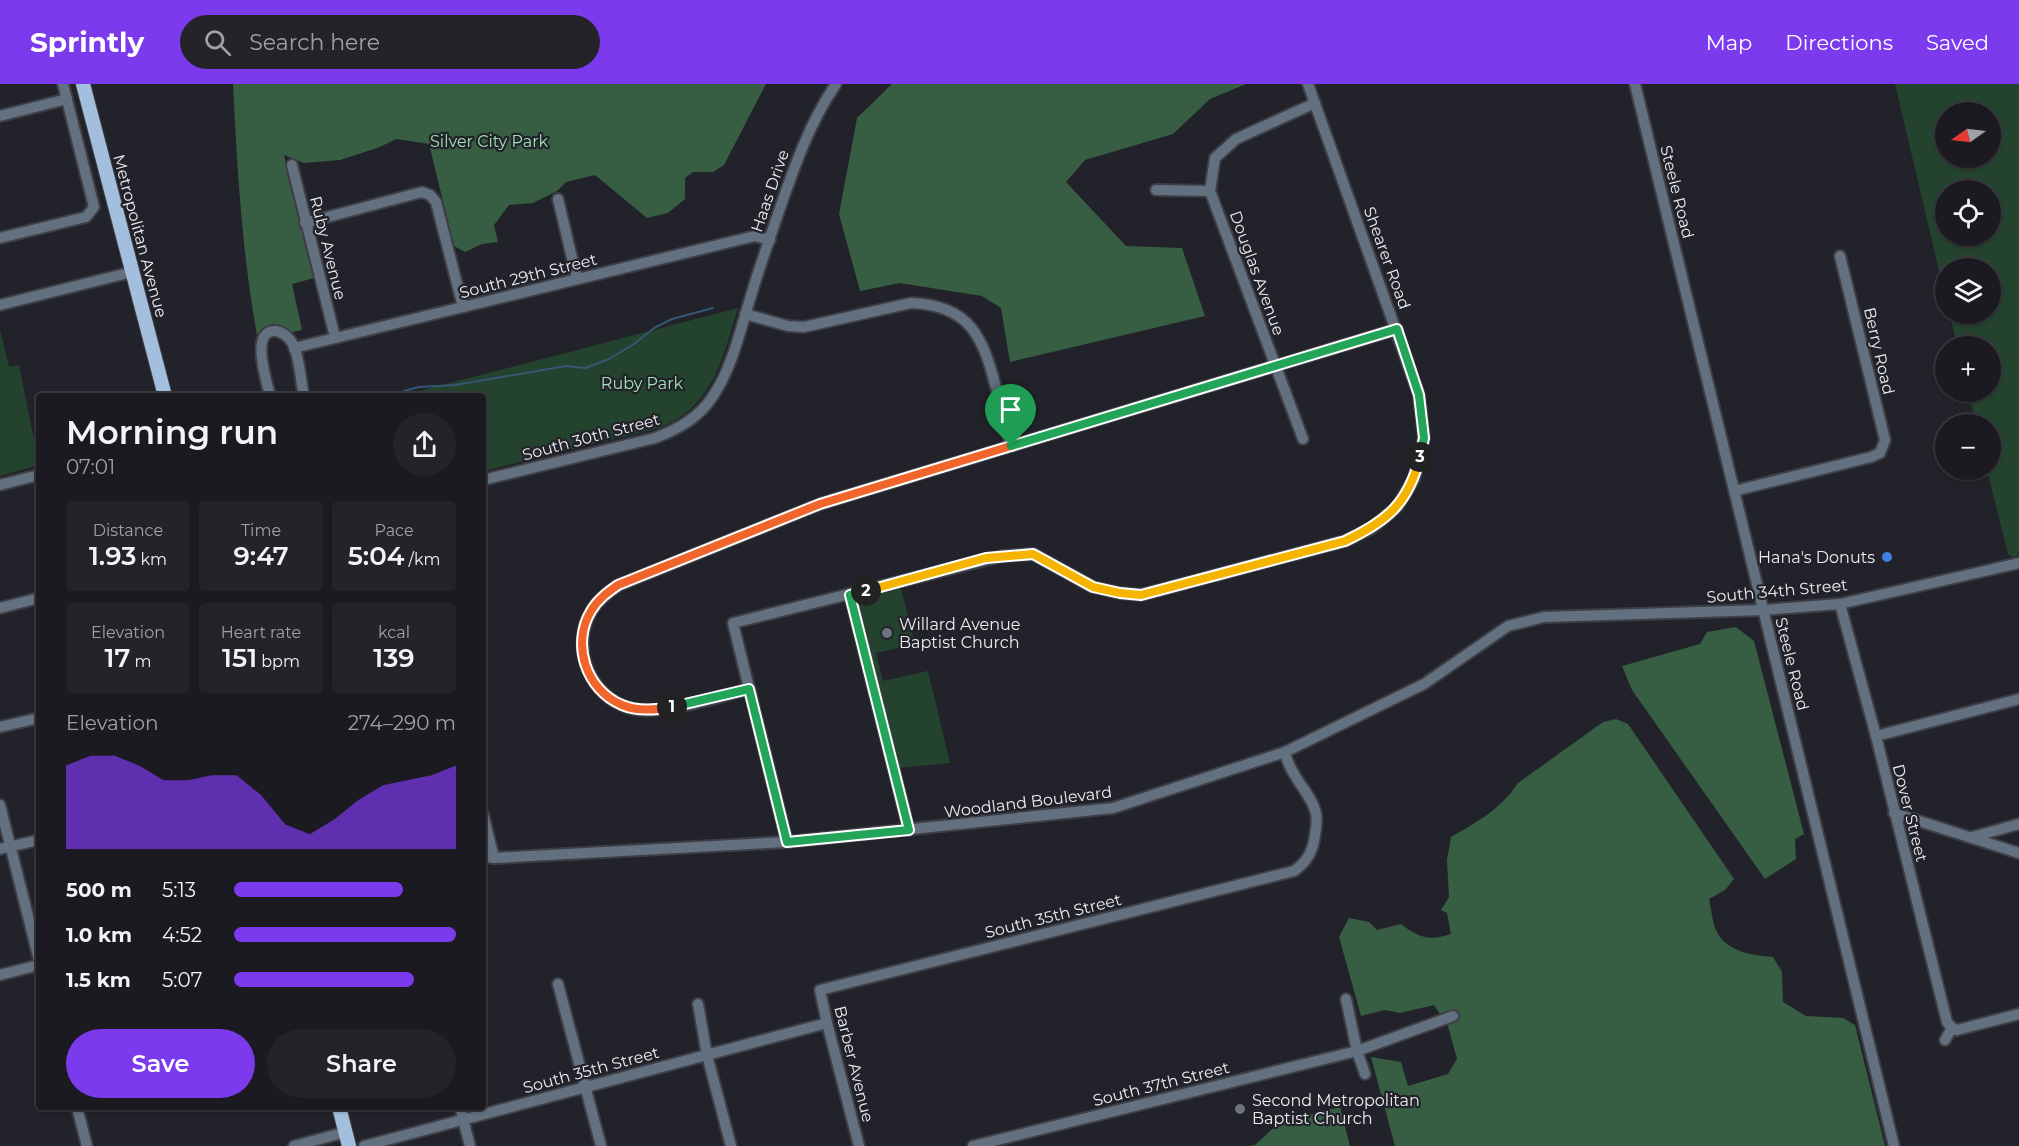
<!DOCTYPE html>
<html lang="en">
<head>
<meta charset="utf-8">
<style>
	body { margin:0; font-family:Montserrat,sans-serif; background:#232329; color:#f1f3f6; height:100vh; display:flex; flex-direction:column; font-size:22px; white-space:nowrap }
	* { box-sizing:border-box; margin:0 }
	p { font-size:20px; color:#9fa1a5 }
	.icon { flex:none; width:33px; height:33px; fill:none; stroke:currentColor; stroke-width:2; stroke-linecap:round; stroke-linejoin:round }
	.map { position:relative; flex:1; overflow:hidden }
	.details { position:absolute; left:36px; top:309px; width:450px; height:717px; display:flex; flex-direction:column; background:#1a1a20; border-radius:6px; box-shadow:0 2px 4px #0004,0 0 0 2px #38383e }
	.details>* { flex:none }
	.needle { width:39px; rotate:256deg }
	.controls { position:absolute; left:1935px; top:18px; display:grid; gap:12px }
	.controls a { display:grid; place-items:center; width:66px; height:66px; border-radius:50%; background:#1a1a20; box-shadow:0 2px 4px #0004,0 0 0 2px #38383e; font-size:30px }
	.pin { position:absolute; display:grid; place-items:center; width:51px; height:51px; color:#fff; margin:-62px -26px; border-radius:50% 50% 50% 0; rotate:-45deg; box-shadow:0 0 6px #0007 }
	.pin .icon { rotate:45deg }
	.km { position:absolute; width:30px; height:30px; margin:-15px; border-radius:50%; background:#222; color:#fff; font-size:16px; line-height:30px; text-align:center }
	.round { display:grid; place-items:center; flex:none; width:63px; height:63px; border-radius:32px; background:#232329 }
	.summary { display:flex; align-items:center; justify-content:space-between; height:102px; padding:0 30px }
	h1 { font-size:33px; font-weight:600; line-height:45px }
	.metrics { display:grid; grid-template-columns:repeat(3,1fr); gap:9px; height:102px; padding:6px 30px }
	.metrics div { display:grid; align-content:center; border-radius:6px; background:#232329; text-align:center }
	.metrics b { font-size:26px; font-weight:600 }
	.metrics small { font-size:16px; font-weight:400 }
	.metrics p { font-size:16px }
	.chart { height:168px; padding:12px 30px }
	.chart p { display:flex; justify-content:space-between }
	.chart svg { width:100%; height:108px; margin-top:6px; fill:#7c3aed; opacity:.7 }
	.action { display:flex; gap:12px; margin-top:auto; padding:12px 30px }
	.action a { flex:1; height:69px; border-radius:36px; background:#7c3aed; color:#fff; font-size:24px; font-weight:600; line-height:69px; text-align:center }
	.action a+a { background:#232329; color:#f1f3f6 }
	ul { padding:0 30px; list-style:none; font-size:20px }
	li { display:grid; grid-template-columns:96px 72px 1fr; align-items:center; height:45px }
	li i { height:15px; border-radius:8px; background:#7c3aed }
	header { display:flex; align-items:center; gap:36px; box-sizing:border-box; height:84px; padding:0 30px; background:#7c3aed; color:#fff }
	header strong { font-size:28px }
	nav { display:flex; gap:33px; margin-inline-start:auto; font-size:21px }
	.search { width:420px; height:54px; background:#232329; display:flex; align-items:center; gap:15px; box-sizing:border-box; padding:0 21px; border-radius:33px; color:#9fa1a5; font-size:22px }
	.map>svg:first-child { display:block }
</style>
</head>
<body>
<header>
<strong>Sprintly</strong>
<div class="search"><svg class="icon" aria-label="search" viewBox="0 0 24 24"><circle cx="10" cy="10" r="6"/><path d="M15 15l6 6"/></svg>Search here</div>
<nav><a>Map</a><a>Directions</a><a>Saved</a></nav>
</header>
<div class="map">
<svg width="2019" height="1062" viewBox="0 0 2019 1062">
	<rect width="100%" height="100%" fill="#22222a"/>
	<g fill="#24432e" fill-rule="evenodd">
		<path d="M1895,0H2019V471L2013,473L2008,470L1987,386H1990V340H1976L1968,308H1990V262H1957L1950,230H1990V184H1946L1945,212ZM1990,28V74H1946V28ZM1990,106V152H1946V106Z"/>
		<path d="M738,224C722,275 713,326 655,345L483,387V312H400Z"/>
		<path d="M0,245L9,283L19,281L39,381L0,392Z"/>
		<path d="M898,503L901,505L915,560L876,569L883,597L928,587L950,679L898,684L857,519L862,513Z"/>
	</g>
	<g fill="#375e43">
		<path d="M233,0H766L724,81L713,88H693L685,94V115L668,129L647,134L595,91L566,98L557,107L533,119L509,121L494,141L498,158L482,160L465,168L454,162L429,60L396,55L380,63L340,76L304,79L284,71L314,194L292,200L302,246L288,249L278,241L263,244L257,251C242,169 237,83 233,0Z"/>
		<path d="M892,0H1246L1210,15L1173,50L1085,76L1066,98L1126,162L1182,164L1205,232L1010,278L1001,224L982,212L900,199L860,207L839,130L857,34Z"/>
		<path d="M1736,543L1754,557L1804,750L1795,755L1796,775L1765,795L1632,606L1622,582L1700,560L1707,548Z"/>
		<path d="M1616,635L1628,640L1734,795L1725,806L1709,815C1711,824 1712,835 1715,844C1725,868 1751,871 1773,873L1782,888L1783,918L1806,932L1843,934L1855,941L1885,1062H1395L1371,973L1401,978L1408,1002L1448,990L1457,975L1448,942L1434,921L1400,929L1385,926L1361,932L1339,853L1349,834L1369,838L1377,846L1401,840C1419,854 1429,857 1451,850L1447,829L1441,826L1449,813L1447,776L1451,753C1477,738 1501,725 1518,699L1603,638Z"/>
		<path d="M1340,1023L1350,1062H1249L1255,1061L1280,1038Z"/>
	</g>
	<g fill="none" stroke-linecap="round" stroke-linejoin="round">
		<path stroke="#365674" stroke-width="2" d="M395,312L404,307L419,303L455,301L566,282L585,284L609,275L634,260L654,244L672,235L713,224"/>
		<defs>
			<g id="minor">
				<path d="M1635,0L1894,1062"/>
				<path d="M0,32L67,15"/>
				<path d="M292,81L335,253"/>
				<path d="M1156,106L1210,107"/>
				<path d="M558,115L577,195"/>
				<path d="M305,139L422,108L430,111L436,118L463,223"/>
				<path d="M0,154L86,133L94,123L63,0"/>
				<path d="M0,221L132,188"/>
				<path d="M745,230L788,242L804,243L911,219C970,221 983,253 996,304C1001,324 1006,343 1011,362"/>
				<path d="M294,264L755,152L770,156"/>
				<path d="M270,312C267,298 249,245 276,247C282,248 288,253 291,257C300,272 300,295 304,312"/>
				<path d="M1303,355L1210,107L1215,74L1236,55L1315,19"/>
				<path d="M483,396L655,354C678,345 699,334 713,312C732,284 740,247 750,215C759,184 770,154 780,124C795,81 810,38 836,0"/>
				<path d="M0,401L39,391"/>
				<path d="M1734,407L1871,373L1880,369L1885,356L1840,172"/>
				<path d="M850,511L909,746"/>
				<path d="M1840,520L1876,652L1947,938L1952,944"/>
				<path d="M0,524L39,514"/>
				<path d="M749,605C721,612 668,629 641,626C594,622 567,566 592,526C599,515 608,508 619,501L820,420L1397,245"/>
				<path d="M0,643L39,634"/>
				<path d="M1876,652L2019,615"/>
				<path d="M0,721L39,876"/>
				<path d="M1894,729L2019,769"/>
				<path d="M483,730L494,774"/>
				<path d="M1972,753L2019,740"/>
				<path d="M787,758L733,539L1002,472L1033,470L1093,503L1120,509L1141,511L1345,457L1372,444L1397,423L1414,395L1424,354L1419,311L1308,0"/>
				<path d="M0,765L39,756"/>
				<path d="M483,772L494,774L787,758L1113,724L1285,668L1424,600L1508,542L1544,533L1763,526L1840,520L2019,479"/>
				<path d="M0,891L39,881"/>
				<path d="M558,900L601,1062"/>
				<path d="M1346,915L1357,967L1365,990"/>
				<path d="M698,920L707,971L731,1062"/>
				<path d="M1945,956L1952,944L1957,946L2019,930"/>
				<path d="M77,1023L87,1062"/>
				<path d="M460,1023L470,1062"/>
				<path d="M294,1062L346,1048"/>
				<path d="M364,1062L827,939"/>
				<path d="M859,1062L827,939L820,906L1294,787C1305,779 1311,771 1314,757C1315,749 1318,739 1316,730C1313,711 1290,693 1285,668"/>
				<path d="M973,1062L1357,967L1453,932"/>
			</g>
			<g id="major">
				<path d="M83,0L165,312"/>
				<path d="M339,1023L349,1062"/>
			</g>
		</defs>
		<use href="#minor" stroke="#3e3e46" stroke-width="14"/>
		<use href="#major" stroke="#3e3e46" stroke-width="16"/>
		<use href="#minor" stroke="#63707f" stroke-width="10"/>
		<use href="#major" stroke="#a3bfdd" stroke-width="14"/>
	</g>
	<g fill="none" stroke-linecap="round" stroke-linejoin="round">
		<defs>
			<path id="split-1" d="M672,623C656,626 638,628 622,621C586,606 571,560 591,527C598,515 608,508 618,501L820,420L1011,362"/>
			<path id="split-2" d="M672,623L749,605L787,758L909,746L850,511L866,507"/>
			<path id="split-3" d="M866,507L986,474L1033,470L1093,503L1120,509L1141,511L1345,457C1387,437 1408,420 1420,373"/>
			<path id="split-4" d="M1011,362L1397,245L1419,311L1424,354L1420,373"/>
		</defs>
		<use href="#split-1" stroke="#fff" stroke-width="12"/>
		<use href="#split-2" stroke="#fff" stroke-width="12"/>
		<use href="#split-3" stroke="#fff" stroke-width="12"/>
		<use href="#split-4" stroke="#fff" stroke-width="12"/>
		<use href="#split-1" stroke="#f0652b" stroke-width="8"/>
		<use href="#split-2" stroke="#22a559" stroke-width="8"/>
		<use href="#split-3" stroke="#f5b400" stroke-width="8"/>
		<use href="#split-4" stroke="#22a559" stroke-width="8"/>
	</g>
	<circle fill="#3f7fe0" stroke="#22222a" stroke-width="2" cx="1887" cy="473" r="6"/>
	<g fill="#6b7280" stroke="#22222a" stroke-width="2">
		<circle cx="887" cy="549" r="6"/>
		<circle cx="1240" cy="1025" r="6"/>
	</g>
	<g text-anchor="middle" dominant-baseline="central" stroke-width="4.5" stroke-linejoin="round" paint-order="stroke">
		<g font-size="16" fill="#a2e3b4" stroke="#22222a">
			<text x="489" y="57">Silver City Park</text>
			<text x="642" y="299">Ruby Park</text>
		</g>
		<g font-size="16" fill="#edecf2" stroke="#22222a">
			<text transform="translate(770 107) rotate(-71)">Haas Drive</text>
			<text transform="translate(1677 108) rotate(76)">Steele Road</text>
			<text transform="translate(140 152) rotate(75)">Metropolitan Avenue</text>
			<text transform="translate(328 164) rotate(76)">Ruby Avenue</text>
			<text transform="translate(1387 174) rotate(70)">Shearer Road</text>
			<text transform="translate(1257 189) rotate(70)">Douglas Avenue</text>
			<text transform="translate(528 192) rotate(-14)">South 29th Street</text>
			<text transform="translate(1879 267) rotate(77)">Berry Road</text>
			<text transform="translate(591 353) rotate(-15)">South 30th Street</text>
			<text transform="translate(1777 507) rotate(-5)">South 34th Street</text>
			<text transform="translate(1792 580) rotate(76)">Steele Road</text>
			<text transform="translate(1028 718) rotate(-7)">Woodland Boulevard</text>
			<text transform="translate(1910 729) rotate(76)">Dover Street</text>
			<text transform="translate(1053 832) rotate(-14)">South 35th Street</text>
			<text transform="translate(854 980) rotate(76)">Barber Avenue</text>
			<text transform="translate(591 986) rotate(-15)">South 35th Street</text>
			<text transform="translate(1161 1000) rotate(-14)">South 37th Street</text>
		</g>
		<g font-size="16" fill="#edecf2" stroke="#22222a" text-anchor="start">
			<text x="1875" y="473" text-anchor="end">Hana's Donuts</text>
			<text x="899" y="540">Willard Avenue<tspan x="899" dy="18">Baptist Church</tspan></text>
			<text x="1252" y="1016">Second Metropolitan<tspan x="1252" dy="18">Baptist Church</tspan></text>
		</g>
	</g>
</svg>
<div class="controls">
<a><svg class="needle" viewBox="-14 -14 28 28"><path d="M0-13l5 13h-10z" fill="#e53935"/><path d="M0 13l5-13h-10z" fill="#9fa1a5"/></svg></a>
<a><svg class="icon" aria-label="locate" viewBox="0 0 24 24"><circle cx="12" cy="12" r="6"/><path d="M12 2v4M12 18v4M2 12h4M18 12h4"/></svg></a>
<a><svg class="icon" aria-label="layers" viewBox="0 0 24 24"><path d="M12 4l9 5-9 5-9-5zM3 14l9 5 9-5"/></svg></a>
<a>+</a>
<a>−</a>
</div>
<div class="pin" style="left:1011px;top:362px;background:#1e9e55"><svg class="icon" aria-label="arrive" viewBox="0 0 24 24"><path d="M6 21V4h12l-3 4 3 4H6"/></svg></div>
<b class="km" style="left:672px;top:623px">1</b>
<b class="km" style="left:866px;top:507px">2</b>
<b class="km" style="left:1420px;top:373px">3</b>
<section class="details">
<div class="summary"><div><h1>Morning run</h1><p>07:01</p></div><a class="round"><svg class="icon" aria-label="share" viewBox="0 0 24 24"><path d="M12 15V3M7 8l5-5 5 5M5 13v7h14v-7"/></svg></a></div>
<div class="metrics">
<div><p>Distance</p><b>1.93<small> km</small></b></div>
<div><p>Time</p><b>9:47</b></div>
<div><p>Pace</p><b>5:04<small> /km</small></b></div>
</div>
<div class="metrics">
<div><p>Elevation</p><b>17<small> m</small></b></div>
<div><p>Heart rate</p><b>151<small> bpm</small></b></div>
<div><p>kcal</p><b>139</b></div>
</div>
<div class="chart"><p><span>Elevation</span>274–290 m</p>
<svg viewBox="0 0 160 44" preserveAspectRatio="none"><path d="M0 44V10L10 6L20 6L30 10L40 16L50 16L60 14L70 14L80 22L90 34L100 38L110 32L120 24L130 18L140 16L150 14L160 10V44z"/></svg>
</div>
<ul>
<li><b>500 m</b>5:13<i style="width:76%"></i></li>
<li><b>1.0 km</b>4:52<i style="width:100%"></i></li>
<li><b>1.5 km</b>5:07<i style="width:81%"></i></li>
</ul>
<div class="action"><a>Save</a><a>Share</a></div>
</section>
</div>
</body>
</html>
